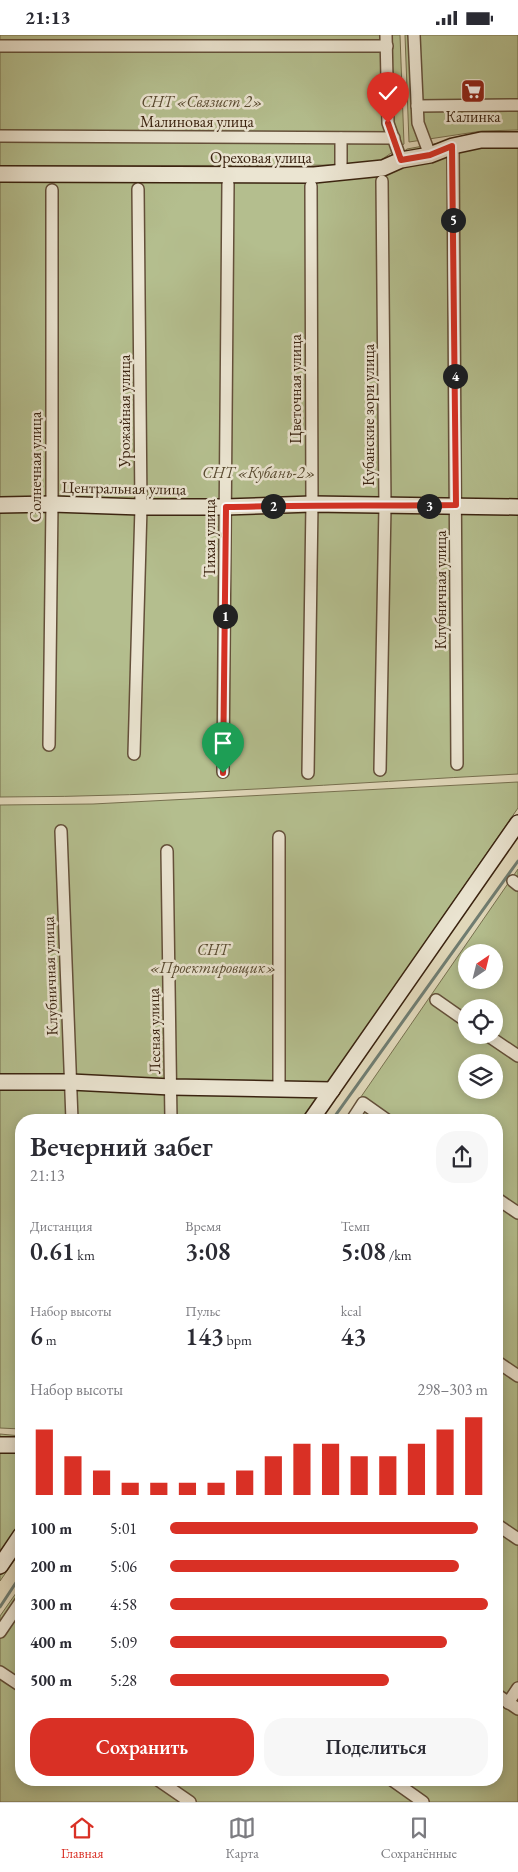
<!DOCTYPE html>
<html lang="ru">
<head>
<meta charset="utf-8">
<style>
	body { margin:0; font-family:"EB Garamond",serif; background:#f7f7f7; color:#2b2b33; height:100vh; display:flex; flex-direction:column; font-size:19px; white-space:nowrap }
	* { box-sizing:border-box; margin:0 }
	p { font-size:16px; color:#7c7c81 }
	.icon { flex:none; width:28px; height:28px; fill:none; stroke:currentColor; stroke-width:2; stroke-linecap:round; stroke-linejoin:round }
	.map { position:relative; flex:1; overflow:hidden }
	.sheet { position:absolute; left:15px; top:1079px; width:488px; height:672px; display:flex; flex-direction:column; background:#fff; border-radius:20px; box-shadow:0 2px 12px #0003 }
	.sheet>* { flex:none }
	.needle { width:32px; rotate:35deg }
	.buttons { position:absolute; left:458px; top:909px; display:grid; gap:10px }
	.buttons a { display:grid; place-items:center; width:45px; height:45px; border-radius:50%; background:#fff; box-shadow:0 2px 12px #0003; font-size:25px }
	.pin { position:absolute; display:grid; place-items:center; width:42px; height:42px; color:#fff; margin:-51px -21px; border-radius:50% 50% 50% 0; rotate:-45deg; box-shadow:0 0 5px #0007 }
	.pin .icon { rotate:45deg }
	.km { position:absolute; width:25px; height:25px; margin:-12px; border-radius:50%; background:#222; color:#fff; font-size:14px; line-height:25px; text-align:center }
	.round { display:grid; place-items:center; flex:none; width:52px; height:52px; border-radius:20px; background:#f7f7f7 }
	.summary { display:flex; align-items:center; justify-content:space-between; height:85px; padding:0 15px }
	h1 { font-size:28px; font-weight:600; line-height:38px }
	.metrics { display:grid; grid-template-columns:repeat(3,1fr); gap:8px; height:85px; padding:5px 15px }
	.metrics div { display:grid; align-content:center }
	.metrics b { font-size:25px; font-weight:600 }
	.metrics small { font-size:14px; font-weight:400 }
	.metrics p { font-size:14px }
	.chart { height:140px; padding:10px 15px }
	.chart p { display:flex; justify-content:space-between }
	.chart svg { width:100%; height:90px; margin-top:5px; stroke:#d93025; stroke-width:6 }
	.button { display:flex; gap:10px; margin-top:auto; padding:10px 15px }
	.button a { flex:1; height:58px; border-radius:20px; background:#d93025; color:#fff; font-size:20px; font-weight:600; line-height:58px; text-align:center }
	.button a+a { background:#f7f7f7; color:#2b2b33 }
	ul { padding:0 15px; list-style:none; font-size:16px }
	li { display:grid; grid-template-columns:80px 60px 1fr; align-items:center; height:38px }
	li i { height:12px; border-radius:6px; background:#d93025 }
	.status { display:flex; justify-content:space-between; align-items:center; height:35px; padding:0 25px; background:#fff; direction:ltr }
	.status svg { height:14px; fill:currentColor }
	.tabs { display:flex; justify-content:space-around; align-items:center; height:70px; border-top:1px solid #e1e1e2; background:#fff; font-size:14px; color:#7c7c81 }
	.tabs a { display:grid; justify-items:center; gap:2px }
	.tabs .current { color:#d93025 }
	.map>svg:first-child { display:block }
</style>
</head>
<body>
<div class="status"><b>21:13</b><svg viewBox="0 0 49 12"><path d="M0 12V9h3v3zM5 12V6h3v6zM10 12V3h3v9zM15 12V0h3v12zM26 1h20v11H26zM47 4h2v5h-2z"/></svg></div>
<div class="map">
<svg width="518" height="1767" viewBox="0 0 518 1767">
	<rect width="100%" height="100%" fill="#e0d7b9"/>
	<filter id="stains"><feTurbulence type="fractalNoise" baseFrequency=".004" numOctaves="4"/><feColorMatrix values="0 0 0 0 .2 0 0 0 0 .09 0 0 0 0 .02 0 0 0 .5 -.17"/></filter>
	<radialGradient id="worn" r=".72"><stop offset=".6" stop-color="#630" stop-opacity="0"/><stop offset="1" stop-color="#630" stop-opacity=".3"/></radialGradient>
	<g fill="#b4be8e" stroke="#77704f" fill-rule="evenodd">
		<path d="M0,0H400L404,109L374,130L0,131Z"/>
		<path d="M405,0H518V95L482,96L409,107Z"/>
		<path d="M518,100V739C345,748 173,762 0,762V135L381,134L407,114L461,104Z"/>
		<path d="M518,747V773L302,1085H21V1394L0,1393V770L93,769Z"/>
		<path d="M518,834V1767H417L386,1745H496V1085H345ZM466,918H494V945H466ZM466,972H494V1000H466ZM466,1028H494V1055H466Z"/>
		<path d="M0,1399L21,1401V1516L0,1546Z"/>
		<path d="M21,1551V1745H381L413,1767H0V1581Z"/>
	</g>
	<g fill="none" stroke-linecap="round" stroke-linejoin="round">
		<g stroke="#707d71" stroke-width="3">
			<path d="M332,1085L518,826"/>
			<path d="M0,1572L21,1540"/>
		</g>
		<defs>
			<g id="street">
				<path d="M386,0L388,88L401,125"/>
				<path d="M414,0L418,88L430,120"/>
				<path d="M0,11H387"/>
				<path d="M417,71L518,70"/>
				<path d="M0,101L394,103"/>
				<path d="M453,111L457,729"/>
				<path d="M341,137V103"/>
				<path d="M49,710L52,469V155"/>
				<path d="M134,719L141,472L138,154"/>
				<path d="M380,735L385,471L382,146"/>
				<path d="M223,737L228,149"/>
				<path d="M308,738L312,469L311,151"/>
				<path d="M61,796L72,1085"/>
				<path d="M279,802V1053"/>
				<path d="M167,816L171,1085"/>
				<path d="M513,846L518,850"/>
				<path d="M436,965L466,986"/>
				<path d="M487,1000L518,1021"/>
				<path d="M352,1085L363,1068L387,1085"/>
				<path d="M496,1163L518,1178"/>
				<path d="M496,1326L518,1341"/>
				<path d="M496,1489L518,1504"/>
				<path d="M0,1597L21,1566"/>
				<path d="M0,1637L21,1651"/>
				<path d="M496,1659L518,1674"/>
				<path d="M508,1668L518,1653"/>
				<path d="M158,1745L190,1767"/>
				<path d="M392,1745L423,1767"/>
			</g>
			<g id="secondary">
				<path d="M0,139L314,140L383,133L401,125L430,120L453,111L481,105H518"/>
				<path d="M0,470L52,469L141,472H225L312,469L518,472"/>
				<path d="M0,1047H71L171,1052L332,1055"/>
				<path d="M311,1085L518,788"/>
				<path d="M0,1410H21"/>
				<path d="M0,1531L21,1500"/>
			</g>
		</defs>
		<use href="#street" stroke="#64503a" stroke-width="14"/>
		<use href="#secondary" stroke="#3a2310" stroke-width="18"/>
		<use href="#street" stroke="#ebe5d2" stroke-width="11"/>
		<use href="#secondary" stroke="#ebe5d2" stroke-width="15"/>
	</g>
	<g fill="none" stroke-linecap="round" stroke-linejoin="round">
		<defs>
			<path id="route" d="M223,738L226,472C302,470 379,471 456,470L452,111L430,120L401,125L388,88"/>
		</defs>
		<use href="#route" stroke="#fff" stroke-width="10"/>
		<use href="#route" stroke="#d93025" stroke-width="6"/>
	</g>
	<defs>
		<symbol id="supermarket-square" viewBox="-11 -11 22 22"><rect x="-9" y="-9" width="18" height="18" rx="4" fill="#8f2418" stroke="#ebe5d2"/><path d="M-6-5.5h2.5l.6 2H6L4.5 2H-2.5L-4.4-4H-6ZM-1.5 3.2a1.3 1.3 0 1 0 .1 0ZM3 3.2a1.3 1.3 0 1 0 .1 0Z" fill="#fff"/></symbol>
	</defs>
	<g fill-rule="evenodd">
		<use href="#supermarket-square" x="459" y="42" width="28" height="28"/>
	</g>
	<g text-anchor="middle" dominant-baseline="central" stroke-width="5" stroke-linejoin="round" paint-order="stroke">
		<g font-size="16" font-style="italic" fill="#584a30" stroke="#ebe5d2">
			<text x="202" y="66">СНТ «Связист 2»</text>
			<text x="259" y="437">СНТ «Кубань-2»</text>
			<text x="213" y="914">СНТ<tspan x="213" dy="18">«Проектировщик»</tspan></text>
		</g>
		<g font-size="16" fill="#3a2310" stroke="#ebe5d2">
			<text x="473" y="81">Калинка</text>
		</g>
		<g font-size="16" fill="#3a2310" stroke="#ebe5d2">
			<text x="197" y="86">Малиновая улица</text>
			<text x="261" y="122">Ореховая улица</text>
			<text transform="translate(295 354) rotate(-90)">Цветочная улица</text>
			<text transform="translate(124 376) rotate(-90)">Урожайная улица</text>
			<text transform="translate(368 380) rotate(-90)">Кубанские зори улица</text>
			<text transform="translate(35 432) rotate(-90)">Солнечная улица</text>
			<text transform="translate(124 453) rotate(1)">Центральная улица</text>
			<text transform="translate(209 503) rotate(-90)">Тихая улица</text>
			<text transform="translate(440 555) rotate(-90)">Клубничная улица</text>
			<text transform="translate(50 941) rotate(-92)">Клубничная улица</text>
			<text transform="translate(154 996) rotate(-91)">Лесная улица</text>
		</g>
	</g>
	<rect width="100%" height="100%" filter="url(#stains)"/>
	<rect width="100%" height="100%" fill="url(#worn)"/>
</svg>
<div class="buttons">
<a><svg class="needle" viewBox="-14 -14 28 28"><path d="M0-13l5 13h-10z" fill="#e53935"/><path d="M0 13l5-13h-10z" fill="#7c7c81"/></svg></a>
<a><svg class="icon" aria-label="locate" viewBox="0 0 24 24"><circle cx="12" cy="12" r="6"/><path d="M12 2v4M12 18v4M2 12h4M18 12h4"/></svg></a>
<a><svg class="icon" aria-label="layers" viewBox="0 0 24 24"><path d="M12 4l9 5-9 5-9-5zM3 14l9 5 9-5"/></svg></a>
</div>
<div class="pin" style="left:223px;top:738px;background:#1e9e55"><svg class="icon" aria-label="arrive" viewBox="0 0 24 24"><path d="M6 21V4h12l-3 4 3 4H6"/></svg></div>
<div class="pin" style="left:388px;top:88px;background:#d93025"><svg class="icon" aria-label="check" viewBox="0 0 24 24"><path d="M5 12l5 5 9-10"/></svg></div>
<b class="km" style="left:225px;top:581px">1</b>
<b class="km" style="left:273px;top:471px">2</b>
<b class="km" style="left:429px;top:471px">3</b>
<b class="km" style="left:455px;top:341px">4</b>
<b class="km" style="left:453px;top:185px">5</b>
<section class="sheet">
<div class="summary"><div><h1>Вечерний забег</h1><p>21:13</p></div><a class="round"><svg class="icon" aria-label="share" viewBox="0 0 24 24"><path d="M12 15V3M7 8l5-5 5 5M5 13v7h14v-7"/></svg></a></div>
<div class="metrics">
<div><p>Дистанция</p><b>0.61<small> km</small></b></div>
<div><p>Время</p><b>3:08</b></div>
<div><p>Темп</p><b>5:08<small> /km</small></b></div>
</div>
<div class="metrics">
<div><p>Набор высоты</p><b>6<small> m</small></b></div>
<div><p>Пульс</p><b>143<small> bpm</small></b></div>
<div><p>kcal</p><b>43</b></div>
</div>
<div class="chart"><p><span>Набор высоты</span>298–303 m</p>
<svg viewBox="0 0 160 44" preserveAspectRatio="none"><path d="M5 44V12M15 44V25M25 44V32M35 44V38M45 44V38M55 44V38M65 44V38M75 44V32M85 44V25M95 44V19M105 44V19M115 44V25M125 44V25M135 44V19M145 44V12M155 44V6"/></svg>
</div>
<ul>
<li><b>100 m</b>5:01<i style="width:97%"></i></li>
<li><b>200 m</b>5:06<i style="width:91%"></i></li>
<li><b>300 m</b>4:58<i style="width:100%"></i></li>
<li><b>400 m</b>5:09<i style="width:87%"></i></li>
<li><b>500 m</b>5:28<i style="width:69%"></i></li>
</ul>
<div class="button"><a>Сохранить</a><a>Поделиться</a></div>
</section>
</div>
<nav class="tabs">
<a class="current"><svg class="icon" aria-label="home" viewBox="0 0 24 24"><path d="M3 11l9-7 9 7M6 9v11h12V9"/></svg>Главная</a>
<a><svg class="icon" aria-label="map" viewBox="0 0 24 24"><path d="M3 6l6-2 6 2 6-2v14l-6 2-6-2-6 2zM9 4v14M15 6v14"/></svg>Карта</a>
<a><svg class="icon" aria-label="saved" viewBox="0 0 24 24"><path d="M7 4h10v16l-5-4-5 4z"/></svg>Сохранённые</a>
</nav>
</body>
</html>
